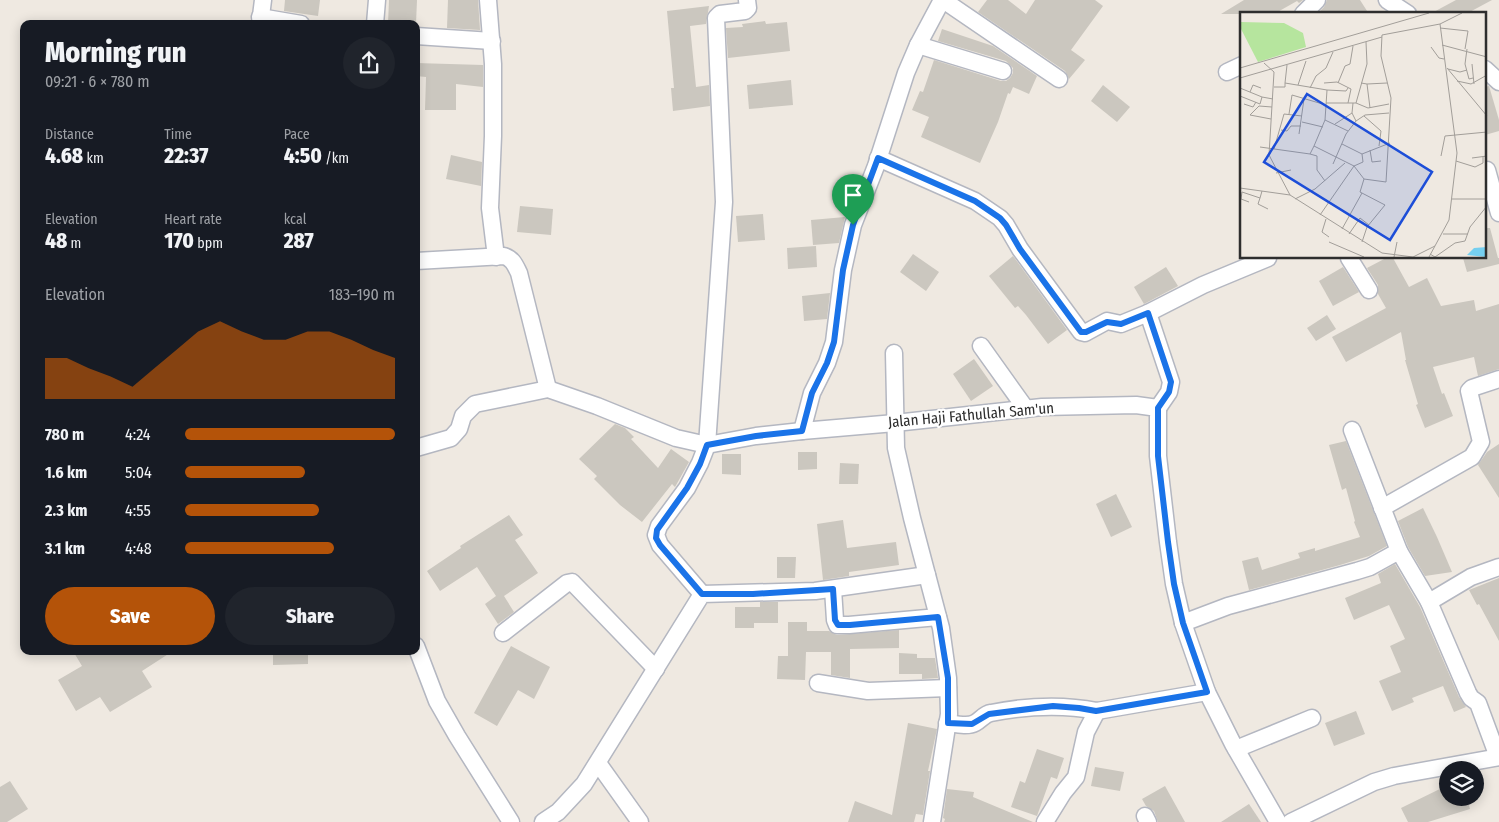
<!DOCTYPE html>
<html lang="en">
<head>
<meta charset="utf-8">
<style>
	body { margin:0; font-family:"Fira Sans Condensed",sans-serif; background:#20242c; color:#f1f3f6; height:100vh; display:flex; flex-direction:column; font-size:19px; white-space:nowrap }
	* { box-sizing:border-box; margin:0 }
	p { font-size:16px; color:#9ea1a6 }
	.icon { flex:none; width:28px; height:28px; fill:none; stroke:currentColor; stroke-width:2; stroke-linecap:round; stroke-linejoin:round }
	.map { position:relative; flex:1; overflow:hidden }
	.drawer { position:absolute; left:20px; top:20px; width:400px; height:635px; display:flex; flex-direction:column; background:#171b24; border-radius:10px; box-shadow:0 2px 12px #0003 }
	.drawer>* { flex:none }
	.controls { position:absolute; left:1439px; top:761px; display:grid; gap:10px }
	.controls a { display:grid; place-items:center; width:45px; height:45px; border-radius:50%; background:#171b24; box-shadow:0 2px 12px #0003; font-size:25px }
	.pin { position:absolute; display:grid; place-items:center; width:42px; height:42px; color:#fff; margin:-51px -21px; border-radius:50% 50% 50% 0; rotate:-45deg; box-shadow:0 0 5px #0007 }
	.pin .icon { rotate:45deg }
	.round { display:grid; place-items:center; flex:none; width:52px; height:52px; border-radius:26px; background:#20242c }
	.headline { display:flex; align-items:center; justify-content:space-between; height:85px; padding:0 25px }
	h1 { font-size:28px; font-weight:800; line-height:38px }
	.figures { display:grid; grid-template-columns:repeat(3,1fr); gap:8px; height:85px; padding:5px 25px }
	.figures div { display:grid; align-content:center }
	.figures b { font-size:21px; font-weight:800 }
	.figures small { font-size:14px; font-weight:400 }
	.figures p { font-size:14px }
	.chart { height:140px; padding:10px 25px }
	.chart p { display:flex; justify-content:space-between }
	.chart svg { width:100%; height:90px; margin-top:5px; fill:#b45309; opacity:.7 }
	.action { display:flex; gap:10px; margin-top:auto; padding:10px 25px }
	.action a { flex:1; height:58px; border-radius:30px; background:#b45309; color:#fff; font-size:20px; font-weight:800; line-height:58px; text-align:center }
	.action a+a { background:#20242c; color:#f1f3f6 }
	ul { padding:0 25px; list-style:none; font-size:16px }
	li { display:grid; grid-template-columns:80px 60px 1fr; align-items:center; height:38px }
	li i { height:12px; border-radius:6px; background:#b45309 }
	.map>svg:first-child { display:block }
</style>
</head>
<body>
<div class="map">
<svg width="1499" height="822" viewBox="0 0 1499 822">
	<rect width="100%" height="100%" fill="#efe9e1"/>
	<g fill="#cbc7bf">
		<path d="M285,0H320L318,16L284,11Z"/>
		<path d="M389,0H417L416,24H388Z"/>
		<path d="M448,0H478L480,30L447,28Z"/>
		<path d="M987,0H1008L1026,14L1035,0H1095L1103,6L1071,50L1085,60L1069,79L1065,71L978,12Z"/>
		<path d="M1244,0H1303L1299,3L1297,1L1274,14H1221Z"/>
		<path d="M1327,0H1360L1369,14H1317L1324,7Z"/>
		<path d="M1456,0H1492L1466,14H1430Z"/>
		<path d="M709,6L706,24L690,26L696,87L709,85L710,106L673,111L671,88H674L667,11Z"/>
		<path d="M765,21L766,24L787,22L790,51L728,58L726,28L743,27L742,24Z"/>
		<path d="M942,29L993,46L1037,76L1029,94L1013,87L1010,94L1008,93L998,122L980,163L921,137L929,117L912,110L920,91L923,92L934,60L1001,81H1006L1010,78L1013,73V68L1006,61L938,41Z"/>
		<path d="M416,63L483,65V87L456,84V110H425L426,77L416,76Z"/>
		<path d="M791,80L793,105L749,109L747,85Z"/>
		<path d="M1103,85L1130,107L1117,122L1091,101Z"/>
		<path d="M1489,86L1499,120V131L1485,135V87Z"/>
		<path d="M451,155L482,162L481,186L446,179Z"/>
		<path d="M520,206L553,209L551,235L517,232Z"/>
		<path d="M763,214L765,240L738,242L736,216Z"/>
		<path d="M845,217L839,243L813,245L811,220Z"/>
		<path d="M1485,228H1490L1498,258H1499V264L1467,272L1463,258H1485Z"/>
		<path d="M816,246L817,267L788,269L787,248Z"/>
		<path d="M913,254L939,272L926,291L900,272Z"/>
		<path d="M1013,256L1067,330L1048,344L1026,315L1018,306L1015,308L989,276Z"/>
		<path d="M1386,258H1393L1409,287L1427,278L1441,306L1474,300L1476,311L1499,304V369L1478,376L1474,357L1433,367L1442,394L1444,393L1453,416L1425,428L1416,405L1418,404L1405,360H1406L1401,332L1346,362L1332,337L1386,308L1378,294V285L1367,268Z"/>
		<path d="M1166,267L1178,286L1144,304L1134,287Z"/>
		<path d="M1343,267L1359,292L1333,306L1319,281Z"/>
		<path d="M830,293L827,319L804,321L802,296Z"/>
		<path d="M1327,315L1336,329L1316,341L1307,328Z"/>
		<path d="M974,359L993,386L971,401L953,374Z"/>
		<path d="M615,424L625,428L634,437L631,439L658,468L671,449L689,462L675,487L672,484L642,522L620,505L594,479L597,476L579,459Z"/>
		<path d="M1346,441L1387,546L1369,556L1340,565L1249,590L1242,561L1258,557L1262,570L1300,558L1298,553L1315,548V551L1360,537L1354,522L1355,521L1346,488L1342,490L1329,445Z"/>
		<path d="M1499,444V498L1478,465L1487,452Z"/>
		<path d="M798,452H817V469L798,470Z"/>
		<path d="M722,454H741V475L722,474Z"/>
		<path d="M840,463L859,464L858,484H839Z"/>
		<path d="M1116,494L1132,527L1111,537L1096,504Z"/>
		<path d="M1423,508L1437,537L1452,572L1425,576L1408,547L1398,521Z"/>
		<path d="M509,515L523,535L515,540L538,573L504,596L514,612L498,624L485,604L496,596L477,567L440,591L427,571L461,548L460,546Z"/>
		<path d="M843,520L847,548L896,542L899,565L849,572V576L823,580L817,524Z"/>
		<path d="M777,557H796L795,578H777Z"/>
		<path d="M1395,564L1420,607L1459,697L1466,707L1454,712L1443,686L1412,698L1414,702L1392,711L1379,681L1401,672L1390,646L1405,639L1389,605L1354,620L1345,598L1381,583L1378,574Z"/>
		<path d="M1499,578V641L1479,604L1477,605L1469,590Z"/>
		<path d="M760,602H778V623H754V628H735V607H760Z"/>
		<path d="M788,622H807V631H829L837,635L899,630V648L850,649V678L831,675V652H806L805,680L777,679L778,656H788Z"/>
		<path d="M511,646L550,667L534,699L518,690L497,726L474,713Z"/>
		<path d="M73,651H173L142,671L152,687L110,712L100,697L76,711L58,680L82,666Z"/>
		<path d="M273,651H308V664L273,665Z"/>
		<path d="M899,653L917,654V658H935L938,678L922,679V674H899Z"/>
		<path d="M1356,711L1365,734L1334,746L1325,723Z"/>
		<path d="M908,723L937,729L928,771H930L923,815L916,814L914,822H848L855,801L892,815Z"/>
		<path d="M1037,749L1064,758L1057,779L1051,777L1037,816L1011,807L1020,781L1025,783Z"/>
		<path d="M1095,767L1124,772L1120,791L1091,786Z"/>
		<path d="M10,781L28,809L7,822H0V787Z"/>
		<path d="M1448,785V798H1467L1470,809L1428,822H1408L1401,808Z"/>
		<path d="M1165,786L1185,822H1158L1154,811L1146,806L1142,799Z"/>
		<path d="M947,789L974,792L973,797L1033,822H944L945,819L943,818Z"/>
		<path d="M1249,804L1261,822H1221Z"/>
	</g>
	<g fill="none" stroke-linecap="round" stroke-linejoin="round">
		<defs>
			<g id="minor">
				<path d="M488,0L493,64V136L490,208L496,257"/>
				<path d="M943,0L1059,79"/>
				<path d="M1387,0L1408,14"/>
				<path d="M1303,14L1317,0"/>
				<path d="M260,17L301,24"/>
				<path d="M260,24L263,0"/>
				<path d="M375,24L377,0"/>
				<path d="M416,36L492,41"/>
				<path d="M918,45L1003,71"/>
				<path d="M1485,69L1499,82"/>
				<path d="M1227,72L1242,65"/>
				<path d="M878,158L975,201L1000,218L1006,225L1020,249L1081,332L1085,333L1107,321L1121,324L1148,313"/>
				<path d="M1487,170L1499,213"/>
				<path d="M1349,258L1369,290"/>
				<path d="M416,261L504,256C513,259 515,265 519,273L548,389"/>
				<path d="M981,346L1026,409"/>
				<path d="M894,353L896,448L912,518L941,628L948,678L949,714L932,822"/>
				<path d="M1158,408L1169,392L1171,382L1148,313L1203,285L1268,258"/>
				<path d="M1352,430L1399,551L1429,602L1468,693L1471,698L1478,703L1498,757"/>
				<path d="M802,431L812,393L827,363L834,342L843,270L853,225L876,166L906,73L918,45L942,0"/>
				<path d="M416,448L451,438L459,429L463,416L475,404L548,389L597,406L676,438L707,445L756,436L802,431L895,423L1042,407L1136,405L1158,408V456L1168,542L1174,584L1183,623L1207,692L1233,744L1278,822"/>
				<path d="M1382,508L1472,457L1481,442L1469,391L1472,388L1499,379"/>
				<path d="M833,589L835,620L837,625H849L938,617"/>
				<path d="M702,594L660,545L656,535L659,526L687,488L700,463L707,445L724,202L716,18L720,14L745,11L748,8L747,0"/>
				<path d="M1429,602L1471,577L1499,567"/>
				<path d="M1183,623L1228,606L1357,571L1370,567L1399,551"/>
				<path d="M503,633L567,583L572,582L656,669"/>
				<path d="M416,646L437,701L457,736L511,822"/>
				<path d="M818,683L868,691L948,688"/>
				<path d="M947,723C955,724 968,727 975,723C981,720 984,714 991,713C1026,706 1062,704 1097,711L1207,692"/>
				<path d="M1236,749L1312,718"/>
				<path d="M598,763L640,822"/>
				<path d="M1145,816L1148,822"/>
				<path d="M543,822L558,812L584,784L702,594L815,591L927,575"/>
				<path d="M1045,822L1063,793L1076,777L1086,732L1097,711"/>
				<path d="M1291,822L1374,782L1394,776L1499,757"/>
			</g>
		</defs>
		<use href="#minor" stroke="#b4b7c1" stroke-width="19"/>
		<use href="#minor" stroke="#fff" stroke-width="16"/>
	</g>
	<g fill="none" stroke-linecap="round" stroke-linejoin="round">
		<defs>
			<path id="route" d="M878,158L975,201L1000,218L1006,225L1020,249L1081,332H1086L1107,322L1121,324L1148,313L1171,382L1169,392L1158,408V456L1168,542L1174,584L1183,623L1207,692L1096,711L1079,708L1053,706L989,714L972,724L948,723V678L938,617L850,625H838L835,620L833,589L753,594H702L660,545L656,538L657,530L687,488L700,464L707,445L756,436L802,431L812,393L827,363L834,342L843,270L853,225Z"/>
		</defs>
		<use href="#route" stroke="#fff" stroke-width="10"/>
		<use href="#route" stroke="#1a73e8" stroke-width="6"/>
	</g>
	<g text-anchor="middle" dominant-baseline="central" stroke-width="4.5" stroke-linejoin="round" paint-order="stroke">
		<g font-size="15" fill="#2e2e2e" stroke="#fff">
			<text transform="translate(971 415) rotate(-5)">Jalan Haji Fathullah Sam'un</text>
		</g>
	</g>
	<g transform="translate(1240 12)">
		<rect width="246" height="246" fill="#efe9e1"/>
		<path d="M1,10L44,11L63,21L66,35L18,50L1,17Z" fill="#b6e59e"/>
		<path d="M247,235L246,245L227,243L234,236Z" fill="#75cff0"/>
		<path fill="none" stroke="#a29e99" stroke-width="1" d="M200,16L228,19L225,37M202,33L247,45M191,35L199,46L204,47M227,37L225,52L229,67L233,66M24,51L34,60L29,143L50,183L142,241L173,245L195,234M232,52L234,72M0,56L189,1M207,56L247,104M208,57L220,60L227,58M0,66L142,25M217,69L231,72L247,63M45,71L47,53M84,71L97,70L111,77L108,91M98,71L105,54L110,52L113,34M121,71L127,72L130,96M127,72L147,71M58,73L66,49M34,75H45V71L87,78L106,79L108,76M0,76L22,85M70,76L76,64L86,56L93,40M87,78L85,108L74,134L114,154L124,167L146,170L151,86L141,44L142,23L200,12M10,80L13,73L21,76M0,84L20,92L22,85L33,87M86,91H116L127,52L126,30M113,91L112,101L116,109M116,91L128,96L149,92M4,92L13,95L16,90M49,102L52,83L86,93M124,104L141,119L139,134M31,107L10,103L19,94L32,95M85,108L108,119M62,110L83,115M95,112L112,101M41,118L47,119L51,114H61M59,122L64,87M102,132L122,142L150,131M20,135L70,142L74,134M34,137L44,102L62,104M130,138L132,150L141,149M70,142L77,144V158L85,169M201,144L205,124L247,120M232,146L247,144M216,149L235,155L243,151V144M93,152L106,122L116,109L125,103L149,101M36,161L51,158M0,176L50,183M20,186L18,192L28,197M55,187L75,177L105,151M212,187H247M9,190L1,187L2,180L20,186L22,179M80,203L114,154L123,150L122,142M86,207L82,220L89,225M102,217L122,181M109,222L120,206L129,213M203,222H228M89,230L124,245M122,230L127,215L145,193L120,180L124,167M190,242L195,245L215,231L225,229L230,215L247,194M154,245L157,230M189,245L209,208L217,141L200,12L222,1"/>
		<path fill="#1d4ed8" fill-opacity="0.15" stroke="#1d4ed8" stroke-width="2.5" d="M67,82L192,160L150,228L24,150Z"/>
		<rect width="246" height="246" fill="none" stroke="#2e2e2e" stroke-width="2.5"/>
	</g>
</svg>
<div class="controls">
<a><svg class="icon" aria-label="layers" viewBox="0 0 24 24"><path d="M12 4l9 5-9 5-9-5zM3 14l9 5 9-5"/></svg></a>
</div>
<div class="pin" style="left:853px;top:225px;background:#1e9e55"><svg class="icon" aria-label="arrive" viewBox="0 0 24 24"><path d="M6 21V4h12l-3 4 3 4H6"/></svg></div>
<section class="drawer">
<div class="headline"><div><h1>Morning run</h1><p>09:21 · 6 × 780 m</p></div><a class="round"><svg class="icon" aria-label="share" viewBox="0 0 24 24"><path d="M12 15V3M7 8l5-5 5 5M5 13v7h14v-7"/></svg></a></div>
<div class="figures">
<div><p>Distance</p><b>4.68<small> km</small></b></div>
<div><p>Time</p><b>22:37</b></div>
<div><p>Pace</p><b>4:50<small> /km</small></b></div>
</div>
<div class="figures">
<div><p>Elevation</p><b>48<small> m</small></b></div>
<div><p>Heart rate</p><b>170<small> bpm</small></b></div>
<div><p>kcal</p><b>287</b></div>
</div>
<div class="chart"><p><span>Elevation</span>183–190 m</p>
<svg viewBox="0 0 160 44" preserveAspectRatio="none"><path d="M0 44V24L10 24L20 29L30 33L40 38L50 29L60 20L70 11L80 6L90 11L100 15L110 15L120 11L130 11L140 15L150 20L160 24V44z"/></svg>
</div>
<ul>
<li><b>780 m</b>4:24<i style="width:100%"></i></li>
<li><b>1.6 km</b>5:04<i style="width:57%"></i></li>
<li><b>2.3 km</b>4:55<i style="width:64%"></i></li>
<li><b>3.1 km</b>4:48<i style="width:71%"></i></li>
</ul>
<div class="action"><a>Save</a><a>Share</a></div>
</section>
</div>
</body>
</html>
